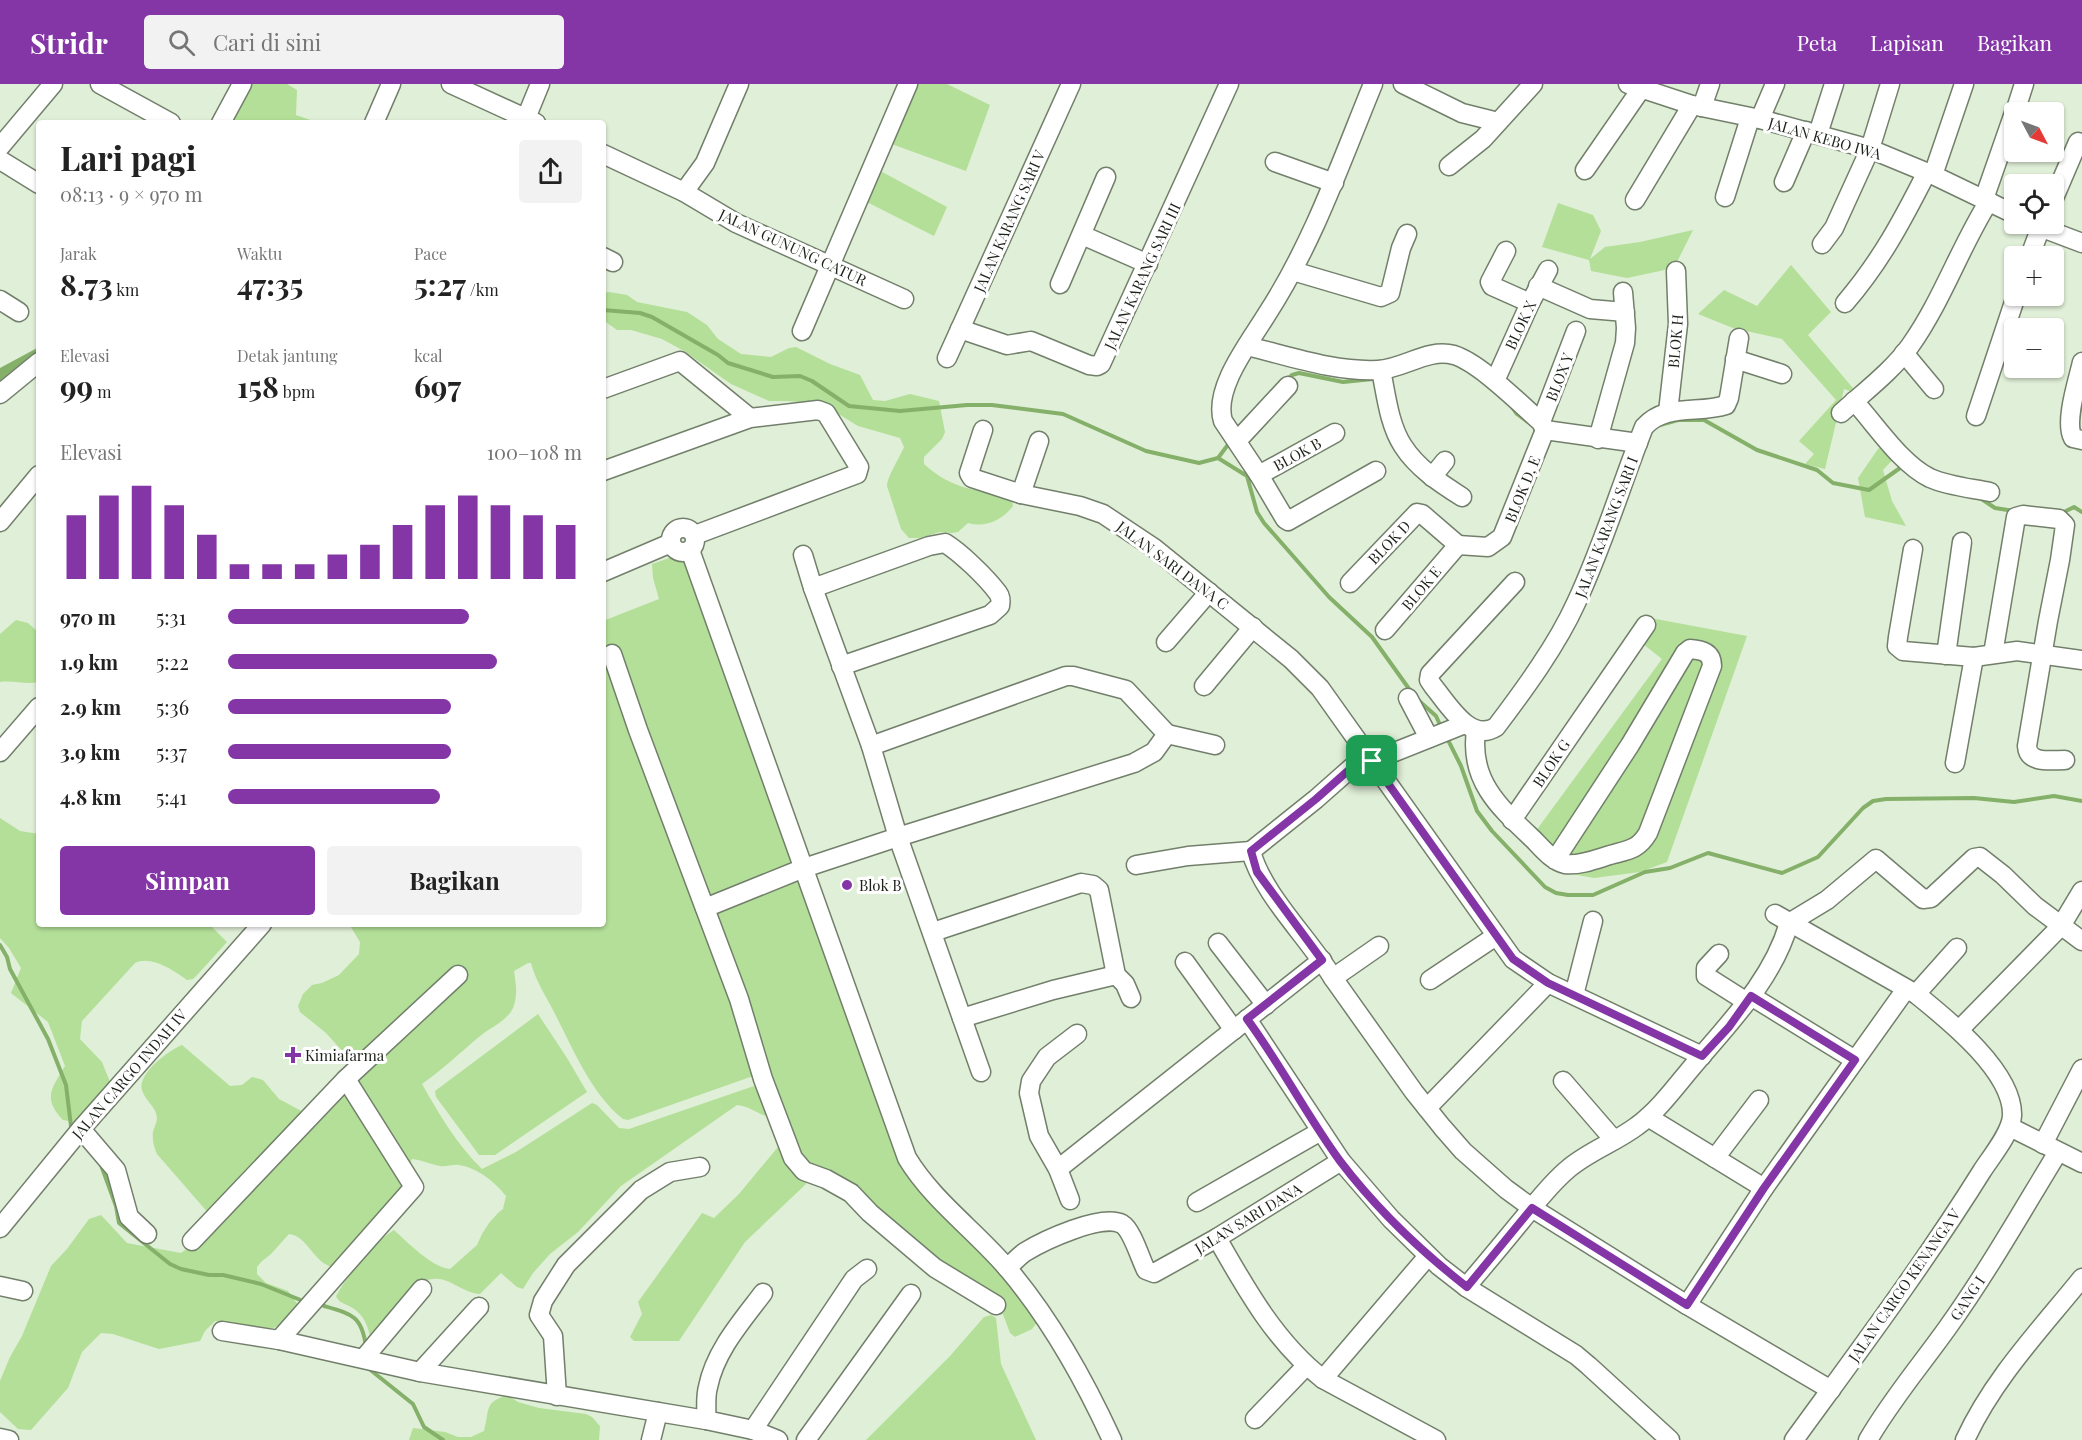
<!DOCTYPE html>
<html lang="id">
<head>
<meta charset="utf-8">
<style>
	body { margin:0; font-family:"Playfair Display",serif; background:#f2f2f2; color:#222; height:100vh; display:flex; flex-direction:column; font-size:22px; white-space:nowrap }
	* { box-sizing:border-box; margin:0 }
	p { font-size:20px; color:#767676 }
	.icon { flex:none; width:33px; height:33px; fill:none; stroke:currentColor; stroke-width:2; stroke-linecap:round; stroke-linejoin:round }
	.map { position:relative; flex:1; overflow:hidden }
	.sheet { position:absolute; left:36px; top:36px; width:570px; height:807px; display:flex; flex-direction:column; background:#fff; border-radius:6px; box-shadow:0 2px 4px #0004 }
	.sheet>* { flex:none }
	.needle { width:39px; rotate:131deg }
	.buttons { position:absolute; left:2004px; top:18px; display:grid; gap:12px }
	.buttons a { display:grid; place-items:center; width:60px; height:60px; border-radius:6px; background:#fff; box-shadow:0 2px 4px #0004; font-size:30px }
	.pin { position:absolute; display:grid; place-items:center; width:51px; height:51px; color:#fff; margin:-26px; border-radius:12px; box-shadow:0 3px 9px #0006 }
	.round { display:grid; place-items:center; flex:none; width:63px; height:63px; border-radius:6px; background:#f2f2f2 }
	.overview { display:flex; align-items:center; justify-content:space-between; height:102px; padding:0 24px }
	h1 { font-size:33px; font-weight:700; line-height:45px }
	.metrics { display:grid; grid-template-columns:repeat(3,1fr); gap:9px; height:102px; padding:6px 24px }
	.metrics div { display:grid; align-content:center }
	.metrics b { font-size:30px; font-weight:700 }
	.metrics small { font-size:16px; font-weight:400 }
	.metrics p { font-size:16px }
	.chart { height:168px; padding:12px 24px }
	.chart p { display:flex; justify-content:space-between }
	.chart svg { width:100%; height:108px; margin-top:6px; stroke:#8436a6; stroke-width:6 }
	.action { display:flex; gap:12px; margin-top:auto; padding:12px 24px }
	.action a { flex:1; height:69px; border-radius:6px; background:#8436a6; color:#fff; font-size:24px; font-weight:700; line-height:69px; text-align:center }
	.action a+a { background:#f2f2f2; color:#222 }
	ul { padding:0 24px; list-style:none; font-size:20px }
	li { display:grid; grid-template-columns:96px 72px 1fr; align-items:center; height:45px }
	li i { height:15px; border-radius:8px; background:#8436a6 }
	header { display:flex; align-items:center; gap:36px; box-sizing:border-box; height:84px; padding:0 30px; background:#8436a6; color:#fff }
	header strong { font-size:28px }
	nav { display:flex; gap:33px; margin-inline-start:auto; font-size:21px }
	.search { width:420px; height:54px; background:#f2f2f2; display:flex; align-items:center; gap:15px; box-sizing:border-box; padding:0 21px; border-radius:6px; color:#767676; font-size:22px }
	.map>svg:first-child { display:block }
</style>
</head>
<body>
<header>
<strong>Stridr</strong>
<div class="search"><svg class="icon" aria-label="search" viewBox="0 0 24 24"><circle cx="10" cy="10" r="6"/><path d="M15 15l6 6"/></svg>Cari di sini</div>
<nav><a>Peta</a><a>Lapisan</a><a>Bagikan</a></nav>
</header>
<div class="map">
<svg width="2082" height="1356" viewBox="0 0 2082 1356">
	<rect width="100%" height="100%" fill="#e0efd7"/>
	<g fill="#b3df98">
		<path d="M232,0H287L297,6L296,31L319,39H215Z"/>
		<path d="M905,0H947L990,21L966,87L886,58Z"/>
		<path d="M873,83L947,123L934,152L857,113Z"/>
		<path d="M1558,119L1593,131L1601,147L1590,175L1605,163L1640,158L1693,146L1674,184L1627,194L1591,187L1589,176L1542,163Z"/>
		<path d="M1791,181L1831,228L1808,251L1858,310L1844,305L1825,385L1805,380L1814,370L1799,357L1836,316L1782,255L1733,244L1698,230L1724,206L1757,222Z"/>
		<path d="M609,208L627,211L637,218L687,228L707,241L718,255L741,270L771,273L789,264L796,263L830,280L860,291L873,316L885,317L910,310L939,317L945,348L942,355L924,373V380C950,404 975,407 1008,411L1012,416L1013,422C1003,436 985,444 968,439L958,448L952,449L940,448L920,454H909L901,445L887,402C887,393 900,373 904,363L900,354L858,342L832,326L814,320L789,317H769L731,300L684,267L662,255L631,246H617L603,236V209Z"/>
		<path d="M1892,353L1899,369L1883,386L1892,417L1906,442L1865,433L1858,394L1878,365Z"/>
		<path d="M678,471L688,482L899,1078L908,1092L919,1104L1002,1188L1039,1236L1032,1245L1015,1253L1010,1249L998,1217L976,1205L807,1083L756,991L628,1036L623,1035C590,1009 572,962 553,926C545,911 535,895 531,879H528L514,887C516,901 518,911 513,924C507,937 491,943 480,952C461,968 443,985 422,1000C439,1030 457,1061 482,1085L516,1068L592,1019L597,1021L619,1044L629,1045L754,1002L765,1015L771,1033C758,1031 752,1023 737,1021L621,1102L578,1148L550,1170L533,1189L523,1205L517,1203L501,1189L480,1210C460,1209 446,1188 425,1197L370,1253C367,1238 362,1228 347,1221C341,1218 339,1218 336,1212C348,1191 373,1158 394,1146C407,1158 433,1184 450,1185L477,1161L482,1150L489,1139L498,1129L503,1125L506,1112C495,1098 478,1084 459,1081C453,1080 446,1083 440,1082C430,1080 422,1076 412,1075L403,1097V1104L333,1183C313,1179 308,1152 289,1150L271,1170L261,1178L257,1183V1190L266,1199L288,1207L298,1221C293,1229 283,1241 273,1244C260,1248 229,1240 215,1237L205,1247L200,1257L159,1265L113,1250L101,1249L82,1268L68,1304L31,1346L18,1345L0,1328V1297L10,1273L22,1252L51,1182L67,1165L89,1135L101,1131L127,1159L181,1169L203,1153L210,1131L157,1070C154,1063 152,1056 153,1048C154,1043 157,1039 157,1034C156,1022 145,1017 142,1006C137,990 169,966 182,961L230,1002L242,1001L252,993L263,996L279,1015L305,1029L354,980L326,949L300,928L298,922L303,910L312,901L322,899L339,891L359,870L360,858L349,840H603V537L659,515L653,494L652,480Z"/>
		<path d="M1645,533L1747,552L1667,778L1640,788L1594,794L1560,788L1530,755L1662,575L1638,556Z"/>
		<path d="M16,536L28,539L39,549V598C26,601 14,596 0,598V550Z"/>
		<path d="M0,734L20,747L39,750V840H209L227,858L198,890L193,895L187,896C174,887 152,871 135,879L82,937L80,955L102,978L110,998L82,1033L75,1038L63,1036C42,1014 52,1004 65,982L48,938L11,909L21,884L9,864L0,854Z"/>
		<path d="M538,930L567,974L587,1008L495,1071H479L436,1013L435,1007Z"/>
		<path d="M778,1063L784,1064L805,1095L806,1100L745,1158L679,1257H634L630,1253L642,1230L638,1218L702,1129L714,1134L739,1110Z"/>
		<path d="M991,1231L996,1234L1001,1280L1036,1356H866L950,1272L984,1233Z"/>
		<path d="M507,1311L518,1318L539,1324L586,1330L592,1333L600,1342L599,1356H409L413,1344L445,1348L458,1353H471L484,1347C490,1324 484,1319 507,1311Z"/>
	</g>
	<path fill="#85b069" d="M39,263V276L0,303V284Z"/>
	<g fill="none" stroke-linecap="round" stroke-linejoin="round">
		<g stroke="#85b069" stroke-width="4">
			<path d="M603,226L640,229L652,233L718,271L728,279L773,293L800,292L812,297L849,322L900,327L967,321H992L1063,330L1146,367L1199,379L1218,374L1230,358"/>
			<path d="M1288,295L1292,291L1299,289L1343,298L1373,295"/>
			<path d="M1512,323L1517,330L1528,338"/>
			<path d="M1660,341L1678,336H1704L1757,366L1817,386L1833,399L1869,406L1900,384H1904"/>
			<path d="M1218,374L1247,392L1257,428L1264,439L1329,513L1372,553L1412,609"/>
			<path d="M1980,414L1995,424L2014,427"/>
			<path d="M2062,429L2074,423L2082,428"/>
			<path d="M1417,615L1436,632L1441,643"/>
			<path d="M1446,652L1461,682L1477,727L1492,747L1545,803L1556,809L1568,811H1593L1645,788L1670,784L1708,769L1782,789L1818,773L1863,724L1873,717L1886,715L1974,714L2014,718L2054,712L2082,717"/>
			<path d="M0,861L7,873L10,885L48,955L66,1001L71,1042"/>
			<path d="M101,1081L116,1122L119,1139L170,1180L181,1185L209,1191H223L261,1200L303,1217"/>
			<path d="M324,1222C352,1230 362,1232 366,1263"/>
			<path d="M368,1284L413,1320L424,1343L443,1356"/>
		</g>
		<defs>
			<g id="minor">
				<path d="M100,0L171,39"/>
				<path d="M451,0L536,39"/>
				<path d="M1373,0C1341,78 1313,159 1267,230C1250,258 1213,304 1223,337L1259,391L1285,435L1288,437L1376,387"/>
				<path d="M1403,0L1462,29L1498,38"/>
				<path d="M1628,0L1692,21L1760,35L1870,65L1933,91L2014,130"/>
				<path d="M1702,23L1710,0"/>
				<path d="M2015,28L2024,0"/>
				<path d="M1760,35L1775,0"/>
				<path d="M221,39L242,0"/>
				<path d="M374,39L391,0"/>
				<path d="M524,39L540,0"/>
				<path d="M1818,50L1834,0"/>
				<path d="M0,63L53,0"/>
				<path d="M603,70L684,108L736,139L904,215"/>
				<path d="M0,76L39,100"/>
				<path d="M1275,78L1334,99"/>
				<path d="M1449,82L1483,55L1533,0"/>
				<path d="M1585,86L1641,5"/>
				<path d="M1933,91L1964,0"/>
				<path d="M1784,98L1806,47"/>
				<path d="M684,108L705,79L739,0"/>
				<path d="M1725,113L1750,34"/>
				<path d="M2054,114L2078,58"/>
				<path d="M1984,115L2014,29"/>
				<path d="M1635,116L1692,21"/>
				<path d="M2032,140L2082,159"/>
				<path d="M1082,151L1148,180"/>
				<path d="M1822,160L1834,144L1870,65L1890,0"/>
				<path d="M1506,167L1490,198L1492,202L1530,219"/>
				<path d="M2030,172L2042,140"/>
				<path d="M603,173L613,178"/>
				<path d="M1293,187L1381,213L1390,209L1401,164L1407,150"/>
				<path d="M1060,200L1106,93"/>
				<path d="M1538,202L1590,225L1625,228"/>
				<path d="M0,216L19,228"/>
				<path d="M1845,219C1881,177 1902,137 1927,88"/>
				<path d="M960,245L1007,261L1031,257L1089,281L1097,282L1101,280L1229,0"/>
				<path d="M802,247L908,0"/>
				<path d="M1247,262C1289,272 1334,288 1378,286C1404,285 1427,264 1454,271C1480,279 1520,320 1541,338L1545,346"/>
				<path d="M1904,269L1934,305"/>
				<path d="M947,274L1071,0"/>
				<path d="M1735,275L1782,290"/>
				<path d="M2082,278C2078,296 2064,338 2073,354L2082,356"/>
				<path d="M1381,286C1386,310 1389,341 1403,362C1417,384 1440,399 1462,413"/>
				<path d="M1495,297L1530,219L1548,186"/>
				<path d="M603,305L680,277L750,334"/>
				<path d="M0,310L39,278"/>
				<path d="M1854,317C1876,341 1901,380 1930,394C1948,402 1970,404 1990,408"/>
				<path d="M1668,328L1678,240L1676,187"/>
				<path d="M1841,329C1864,308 1893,286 1910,262C1942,217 1960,163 1989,117"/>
				<path d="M1976,332L2016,212"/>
				<path d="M1541,338L1576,247"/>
				<path d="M983,346L969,389L972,394L1021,410L1080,422L1103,430L1154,464L1291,575L1320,604L1513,875L1548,899L1702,972"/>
				<path d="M1545,346L1638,359"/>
				<path d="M1598,355L1625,259L1626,244L1623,208"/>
				<path d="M1237,357L1288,302"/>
				<path d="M603,387L750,334L818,326L826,329L859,383L857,390L695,451"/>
				<path d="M1259,391L1335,349"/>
				<path d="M1432,393L1445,377"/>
				<path d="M1021,410L1039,357"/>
				<path d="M0,438L39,391"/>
				<circle cx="683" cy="456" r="12"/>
				<path d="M1458,461L1488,463L1502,453L1545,346"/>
				<path d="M1913,465L1898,553L1897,562L1903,567L1974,573L2017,567L2082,576"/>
				<path d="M690,466L907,1074C933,1117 976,1147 1008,1185C1052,1237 1084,1295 1112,1356"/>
				<path d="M803,471L813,504L871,662"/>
				<path d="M603,488L671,459"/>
				<path d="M1515,498L1430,590L1429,596L1433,602C1448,620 1470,659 1496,643C1524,606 1557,561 1576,519C1603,462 1621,401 1644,343C1665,319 1699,330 1726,321L1729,314L1739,254"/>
				<path d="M1350,499L1417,429L1422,430L1458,461"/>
				<path d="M813,504L929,462L945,459C961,469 986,493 998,509C1001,513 1001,517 1000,522L990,531L841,582"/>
				<path d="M1385,546L1458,461"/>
				<path d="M1166,558L1209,508"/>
				<path d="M612,570L638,646L739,915L763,995L793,1074L804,1087L826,1095L851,1109L870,1129L935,1184L996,1221"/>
				<path d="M1993,570L2016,433L2023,431L2059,435L2065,441L2060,476L2048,537L2027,662C2028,680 2051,676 2065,676"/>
				<path d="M1946,571L1962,458"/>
				<path d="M1204,602L1253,543"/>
				<path d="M1408,614L1429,654"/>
				<path d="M1476,647C1469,697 1500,724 1533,755C1542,764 1552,777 1565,780C1579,782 1597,775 1610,771C1628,766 1638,766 1648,749L1712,582C1712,568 1702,566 1690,565L1685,569L1630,661L1555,776"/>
				<path d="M0,668L39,623"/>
				<path d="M1372,677L1465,640"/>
				<path d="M1955,679L1974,573"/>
				<path d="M1512,736L1646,541"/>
				<path d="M1251,767C1262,810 1309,854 1333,894L1414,1008L1442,1043L1463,1067L1506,1105L1532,1124L1687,1221L1831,1306"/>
				<path d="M1251,767L1316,715L1367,670"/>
				<path d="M1136,781L1188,772L1251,767"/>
				<path d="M705,824L804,784L898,753L1134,679L1154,668L1167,650L1215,661"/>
				<path d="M1775,830L1916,910C1947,935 2014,988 2012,1032C2011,1049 1991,1073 1982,1087C1924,1180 1858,1268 1794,1356"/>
				<path d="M933,848L1081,799L1093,801L1099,806L1116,891L1125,900L1131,914"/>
				<path d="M1218,859L1266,921"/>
				<path d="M1719,870L1706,884V892L1747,918"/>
				<path d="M1185,878L1234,946"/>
				<path d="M1333,894L1379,862"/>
				<path d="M1430,896L1496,852"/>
				<path d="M1916,910L1957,864"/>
				<path d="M1574,911L1593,837"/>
				<path d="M1751,912L1855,976"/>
				<path d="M962,934L1053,906L1116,891"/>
				<path d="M1247,935L1341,1077L1391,1135L1439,1182L1466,1203L1576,1271L1589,1282L1670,1356"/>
				<path d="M1959,946L2061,842L2082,807"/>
				<path d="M981,988L898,753L871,662L1066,592H1073L1126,606L1167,650"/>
				<path d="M1563,997L1614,1056"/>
				<path d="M1427,1024L1548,899"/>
				<path d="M1648,1033L1764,1104"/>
				<path d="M2010,1043L2082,1079"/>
				<path d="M81,1045L116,1086L129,1133L147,1150"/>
				<path d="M2043,1060L2082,985"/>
				<path d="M1715,1074L1759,1016"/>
				<path d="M1058,1085L1322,876"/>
				<path d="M1070,1116L1058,1085L1039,1052L1029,1009L1031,997L1047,973L1077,950"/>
				<path d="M1197,1118L1321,1047"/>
				<path d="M0,1144L81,1045L262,840"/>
				<path d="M1217,1154C1246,1205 1276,1259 1323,1295L1436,1356"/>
				<path d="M192,1157L346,995L458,891"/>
				<path d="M1007,1184C1013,1179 1019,1172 1025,1168C1043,1157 1102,1129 1122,1140C1132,1146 1140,1174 1146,1186L1154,1189L1217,1154L1341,1077"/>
				<path d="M0,1202L23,1207"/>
				<path d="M1466,1203C1485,1181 1503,1159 1522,1136C1536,1119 1550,1100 1568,1085C1589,1067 1616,1058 1637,1042C1659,1026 1676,1002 1693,982C1730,938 1773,895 1789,839L1827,816L1876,775L1923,815L1931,814L1974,774L1980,773L2003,791L2035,822L2082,857"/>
				<path d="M1687,1221L1764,1104L1906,905"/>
				<path d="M222,1247L279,1256L420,1288L706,1336L753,1346L778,1356"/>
				<path d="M279,1256L414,1103L346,995"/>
				<path d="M364,1274L422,1205"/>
				<path d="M420,1288L479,1223"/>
				<path d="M1323,1295L1428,1172"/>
				<path d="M557,1312L553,1252L539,1231L543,1217L566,1181L641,1106L670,1088L700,1083"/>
				<path d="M1255,1335L1306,1282"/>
				<path d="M706,1336C707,1325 705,1313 708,1303C715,1267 742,1237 763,1209"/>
				<path d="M753,1346L854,1195L867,1185"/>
				<path d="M0,1354L9,1356"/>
				<path d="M651,1356L658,1328"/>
				<path d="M806,1356L911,1210"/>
				<path d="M1868,1356C1891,1316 1921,1281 1948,1243C1988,1187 2022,1127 2058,1068"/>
				<path d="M1965,1356C1993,1295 2040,1246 2082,1194"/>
			</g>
		</defs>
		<use href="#minor" stroke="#727f6b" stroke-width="21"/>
		<use href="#minor" stroke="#fff" stroke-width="18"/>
	</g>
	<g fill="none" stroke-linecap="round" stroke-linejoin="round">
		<defs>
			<path id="route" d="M1367,670L1513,875L1548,899L1702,972L1729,943L1751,912L1855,976L1764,1104L1687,1221L1532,1124L1467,1203C1422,1168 1375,1123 1340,1077C1307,1032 1281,981 1247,935L1322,876L1257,788L1251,767L1316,715Z"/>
		</defs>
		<use href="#route" stroke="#fff" stroke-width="12"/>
		<use href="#route" stroke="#8436a6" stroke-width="8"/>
	</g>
	<g fill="#8436a6" stroke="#fff" stroke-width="2">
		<circle cx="847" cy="801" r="6"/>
		<path d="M290 962h6v6h6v6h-6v6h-6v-6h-6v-6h6z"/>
	</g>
	<g text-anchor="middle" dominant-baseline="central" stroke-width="6" stroke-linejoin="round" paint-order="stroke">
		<g font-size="15" fill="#1c2119" stroke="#fff">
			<text transform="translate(1825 54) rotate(16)">JALAN KEBO IWA</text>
			<text transform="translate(1009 137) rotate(-66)">JALAN KARANG SARI V</text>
			<text transform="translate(793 163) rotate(25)">JALAN GUNUNG CATUR</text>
			<text transform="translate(1142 192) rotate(-65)">JALAN KARANG SARI III</text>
			<text transform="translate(1520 241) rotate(-65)">BLOK X</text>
			<text transform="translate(1675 257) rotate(-85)">BLOK H</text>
			<text transform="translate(1559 293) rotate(-69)">BLOX Y</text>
			<text transform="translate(1297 370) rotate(-29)">BLOK B</text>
			<text transform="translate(1522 405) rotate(-68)">BLOK D, E</text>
			<text transform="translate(1606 443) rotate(-69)">JALAN KARANG SARI I</text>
			<text transform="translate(1389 458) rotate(-46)">BLOK D</text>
			<text transform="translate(1173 481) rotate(37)">JALAN SARI DANA C</text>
			<text transform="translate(1421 504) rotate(-50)">BLOK E</text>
			<text transform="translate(1551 679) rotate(-56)">BLOK G</text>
			<text transform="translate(129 990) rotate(-49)">JALAN CARGO INDAH IV</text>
			<text transform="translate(1248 1134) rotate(-31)">JALAN SARI DANA</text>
			<text transform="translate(1904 1201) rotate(-55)">JALAN CARGO KENANGA V</text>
			<text transform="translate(1967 1214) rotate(-56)">GANG I</text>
		</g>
		<g font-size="15" fill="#1c2119" stroke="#fff" text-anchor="start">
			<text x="859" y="801">Blok B</text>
			<text x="305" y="971">Kimiafarma</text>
		</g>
	</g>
</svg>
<div class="buttons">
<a><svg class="needle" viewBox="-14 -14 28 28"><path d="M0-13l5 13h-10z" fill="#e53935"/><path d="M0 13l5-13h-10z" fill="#767676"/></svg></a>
<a><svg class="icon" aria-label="locate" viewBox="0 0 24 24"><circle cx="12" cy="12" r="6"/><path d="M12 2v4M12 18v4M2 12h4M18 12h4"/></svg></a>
<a>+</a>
<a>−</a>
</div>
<div class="pin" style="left:1372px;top:677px;background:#1e9e55"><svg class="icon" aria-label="arrive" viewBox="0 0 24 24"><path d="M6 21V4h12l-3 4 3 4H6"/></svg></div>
<section class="sheet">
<div class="overview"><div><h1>Lari pagi</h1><p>08:13 · 9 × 970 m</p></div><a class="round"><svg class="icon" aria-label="share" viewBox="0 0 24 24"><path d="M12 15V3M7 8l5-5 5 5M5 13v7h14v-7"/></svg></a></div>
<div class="metrics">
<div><p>Jarak</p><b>8.73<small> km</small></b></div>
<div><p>Waktu</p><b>47:35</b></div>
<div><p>Pace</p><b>5:27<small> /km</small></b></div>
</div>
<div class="metrics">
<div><p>Elevasi</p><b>99<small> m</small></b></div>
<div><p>Detak jantung</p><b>158<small> bpm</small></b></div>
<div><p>kcal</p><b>697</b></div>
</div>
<div class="chart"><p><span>Elevasi</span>100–108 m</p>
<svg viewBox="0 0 160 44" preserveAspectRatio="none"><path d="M5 44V18M15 44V10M25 44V6M35 44V14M45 44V26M55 44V38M65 44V38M75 44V38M85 44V34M95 44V30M105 44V22M115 44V14M125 44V10M135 44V14M145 44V18M155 44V22"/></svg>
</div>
<ul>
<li><b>970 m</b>5:31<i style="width:68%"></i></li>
<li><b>1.9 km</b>5:22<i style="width:76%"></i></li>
<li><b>2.9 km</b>5:36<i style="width:63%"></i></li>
<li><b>3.9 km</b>5:37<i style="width:63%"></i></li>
<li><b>4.8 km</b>5:41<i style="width:60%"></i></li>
</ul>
<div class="action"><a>Simpan</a><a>Bagikan</a></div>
</section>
</div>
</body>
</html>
